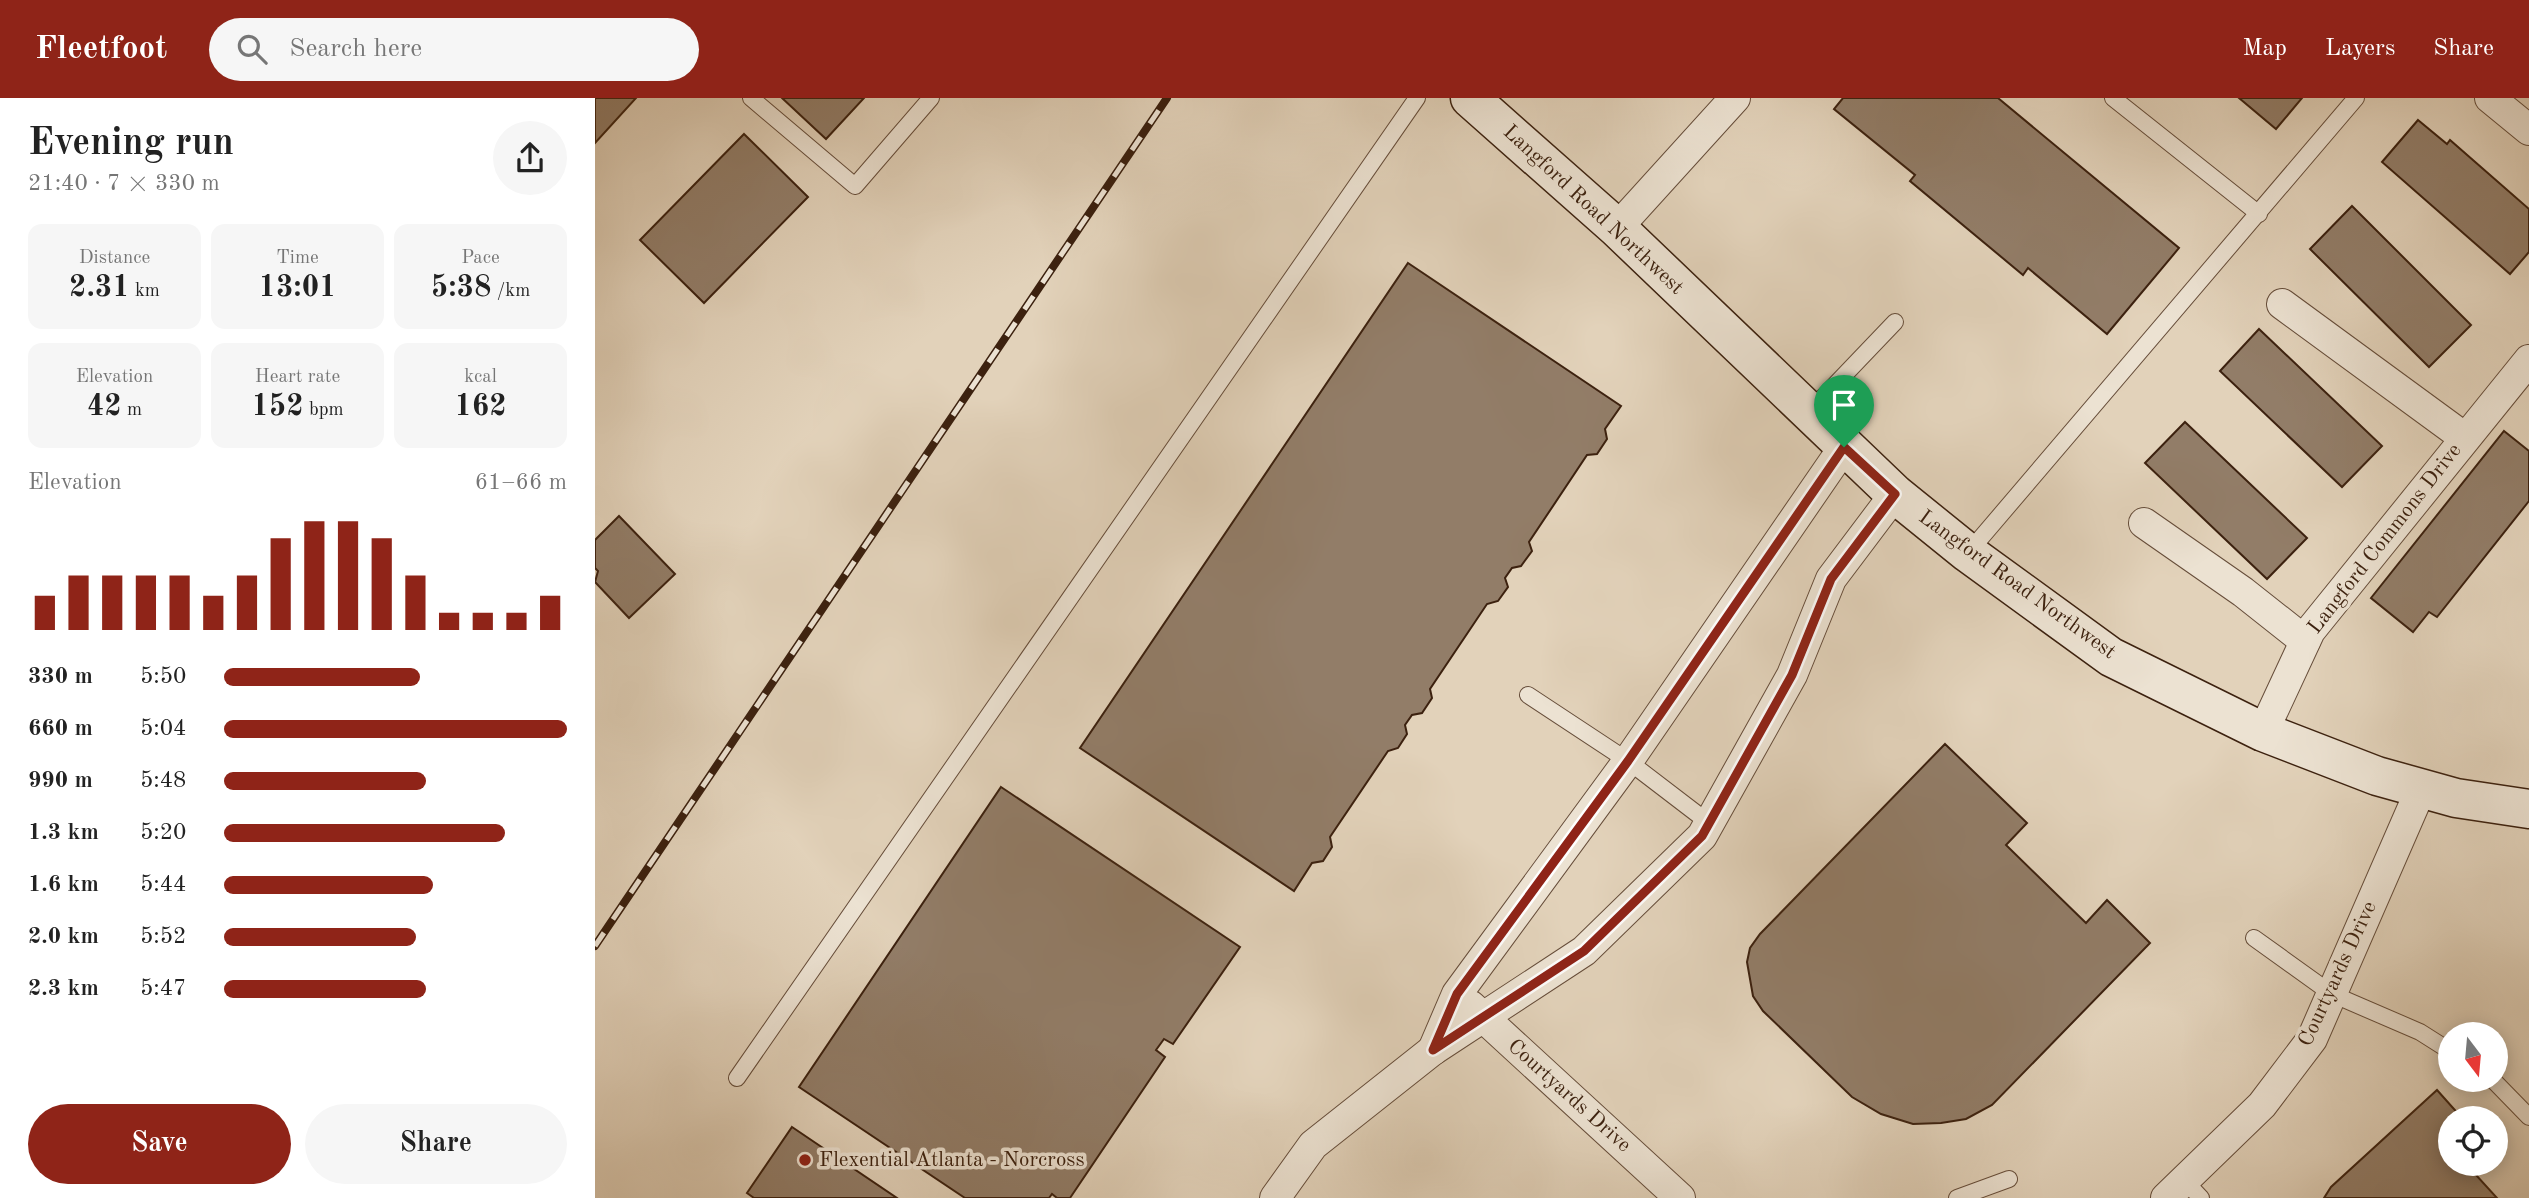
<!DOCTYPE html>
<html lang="en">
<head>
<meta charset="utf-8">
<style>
	body { margin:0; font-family:"Old Standard TT",serif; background:#f6f6f6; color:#222; height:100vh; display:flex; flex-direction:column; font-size:26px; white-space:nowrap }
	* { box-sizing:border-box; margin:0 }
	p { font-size:23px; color:#767676 }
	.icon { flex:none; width:38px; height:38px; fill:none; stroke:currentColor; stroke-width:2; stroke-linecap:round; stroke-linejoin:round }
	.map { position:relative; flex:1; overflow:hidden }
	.panel { display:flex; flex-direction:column; background:#fff; width:595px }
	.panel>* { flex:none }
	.needle { width:46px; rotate:164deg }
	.controls { position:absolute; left:1843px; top:924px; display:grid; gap:14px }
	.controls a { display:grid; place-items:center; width:70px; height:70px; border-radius:50%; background:#fff; box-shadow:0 4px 18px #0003; font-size:35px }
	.pin { position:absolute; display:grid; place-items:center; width:60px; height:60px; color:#fff; margin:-72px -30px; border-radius:50% 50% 50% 0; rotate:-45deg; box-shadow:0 0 7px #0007 }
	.pin .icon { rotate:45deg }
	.round { display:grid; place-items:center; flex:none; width:74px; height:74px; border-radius:37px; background:#f6f6f6 }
	.summary { display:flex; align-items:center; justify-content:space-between; height:119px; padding:0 28px }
	h1 { font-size:38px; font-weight:700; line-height:52px }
	.stats { display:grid; grid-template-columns:repeat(3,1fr); gap:10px; height:119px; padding:7px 28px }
	.stats div { display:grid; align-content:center; border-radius:14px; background:#f6f6f6; text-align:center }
	.stats b { font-size:30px; font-weight:700 }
	.stats small { font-size:19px; font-weight:400 }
	.stats p { font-size:19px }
	.chart { height:196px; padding:14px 28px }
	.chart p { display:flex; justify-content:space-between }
	.chart svg { width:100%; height:126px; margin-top:7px; stroke:#8f2418; stroke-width:6 }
	.button { display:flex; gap:14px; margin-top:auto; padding:14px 28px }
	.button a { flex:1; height:80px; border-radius:42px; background:#8f2418; color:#fff; font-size:28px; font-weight:700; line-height:80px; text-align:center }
	.button a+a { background:#f6f6f6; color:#222 }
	ul { padding:0 28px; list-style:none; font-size:23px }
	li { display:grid; grid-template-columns:112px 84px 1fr; align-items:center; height:52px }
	li i { height:18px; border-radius:9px; background:#8f2418 }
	header { display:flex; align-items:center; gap:42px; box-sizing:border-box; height:98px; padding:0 35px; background:#8f2418; color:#fff }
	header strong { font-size:33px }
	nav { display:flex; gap:38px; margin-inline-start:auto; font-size:24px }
	.search { width:490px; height:63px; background:#f6f6f6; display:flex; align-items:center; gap:18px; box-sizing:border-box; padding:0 24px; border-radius:38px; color:#767676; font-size:26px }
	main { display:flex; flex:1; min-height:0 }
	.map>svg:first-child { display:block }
</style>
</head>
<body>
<header>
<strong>Fleetfoot</strong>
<div class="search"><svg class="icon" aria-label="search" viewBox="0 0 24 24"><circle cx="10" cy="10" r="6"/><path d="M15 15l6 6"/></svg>Search here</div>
<nav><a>Map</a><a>Layers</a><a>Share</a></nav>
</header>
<main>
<section class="panel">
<div class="summary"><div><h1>Evening run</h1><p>21:40 · 7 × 330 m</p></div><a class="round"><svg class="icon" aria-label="share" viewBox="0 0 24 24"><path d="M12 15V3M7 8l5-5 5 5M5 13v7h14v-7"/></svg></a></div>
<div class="stats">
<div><p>Distance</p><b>2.31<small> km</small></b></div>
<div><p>Time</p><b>13:01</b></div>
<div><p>Pace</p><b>5:38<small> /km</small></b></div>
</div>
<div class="stats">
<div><p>Elevation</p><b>42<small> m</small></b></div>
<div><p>Heart rate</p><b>152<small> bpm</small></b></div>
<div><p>kcal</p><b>162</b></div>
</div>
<div class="chart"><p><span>Elevation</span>61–66 m</p>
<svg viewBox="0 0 160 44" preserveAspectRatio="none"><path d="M5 44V32M15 44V25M25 44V25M35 44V25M45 44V25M55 44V32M65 44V25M75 44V12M85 44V6M95 44V6M105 44V12M115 44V25M125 44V38M135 44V38M145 44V38M155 44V32"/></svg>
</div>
<ul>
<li><b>330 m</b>5:50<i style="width:57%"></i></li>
<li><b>660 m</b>5:04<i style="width:100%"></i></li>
<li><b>990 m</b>5:48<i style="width:59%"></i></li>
<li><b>1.3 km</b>5:20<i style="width:82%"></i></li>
<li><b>1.6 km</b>5:44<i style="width:61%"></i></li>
<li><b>2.0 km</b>5:52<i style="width:56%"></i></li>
<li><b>2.3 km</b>5:47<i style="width:59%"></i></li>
</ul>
<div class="button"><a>Save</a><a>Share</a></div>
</section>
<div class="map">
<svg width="1934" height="1100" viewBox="0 0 1934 1100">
	<rect width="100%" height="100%" fill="#e2d2ba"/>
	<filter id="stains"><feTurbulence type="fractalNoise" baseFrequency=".00286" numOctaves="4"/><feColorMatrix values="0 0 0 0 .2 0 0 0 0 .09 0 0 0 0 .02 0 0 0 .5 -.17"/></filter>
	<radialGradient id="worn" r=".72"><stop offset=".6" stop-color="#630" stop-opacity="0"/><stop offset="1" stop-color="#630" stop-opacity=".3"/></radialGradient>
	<g fill="#927d68" stroke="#3c210f" stroke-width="2">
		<path d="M0,0H41L0,45Z"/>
		<path d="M187,0H269L231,41Z"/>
		<path d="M1248,0H1403L1584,150L1512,236L1433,170L1428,177L1315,83L1320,77L1239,11Z"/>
		<path d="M1644,0H1707L1681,31Z"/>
		<path d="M1823,22L1852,46L1855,42L1934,111V154L1915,176L1787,64Z"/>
		<path d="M149,36L213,99L109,205L45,142Z"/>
		<path d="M1757,108L1876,227L1834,269L1715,151Z"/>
		<path d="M813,165L1026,308L1010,331L1012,341L1002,356L992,357L934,444L937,453L926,468L917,470L910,480L913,489L903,503L892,506L835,591L837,600L827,615L817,617L810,627L812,636L803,650L793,653L735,739L737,749L728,763L717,765L699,793L485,650Z"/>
		<path d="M1664,231L1787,348L1747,389L1625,273Z"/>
		<path d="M1590,324L1712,440L1672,481L1550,365Z"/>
		<path d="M1909,333L1934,353V403L1842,519L1834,514L1818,534L1776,500Z"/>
		<path d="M24,418L80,476L34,520L0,484L3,473L0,470V442Z"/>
		<path d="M1350,646L1432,725L1411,747L1491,825L1512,802L1555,845L1397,1007L1371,1021L1346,1025L1318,1026L1286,1016L1257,999L1168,913L1158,898L1152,864L1155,850L1165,836Z"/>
		<path d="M406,689L645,849L578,946L569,941L561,952L570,959L475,1100H462L457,1096L454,1100H370L204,989Z"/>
		<path d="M1842,992L1867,1020H1855V1066H1871L1902,1100H1729L1736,1089Z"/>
		<path d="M197,1029L302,1100H159L152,1095Z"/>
	</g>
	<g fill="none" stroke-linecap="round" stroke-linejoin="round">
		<defs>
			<g id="lane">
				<path d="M156,0L260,88L336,0"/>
				<path d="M1518,0L1664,116"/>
				<path d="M1214,314L1300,224"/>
				<path d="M1373,455L1761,0"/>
				<path d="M933,597L1033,663L1114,725"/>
				<path d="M1659,840L1737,896L1825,934L1855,953"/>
				<path d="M142,980L822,0"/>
				<path d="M1898,982L1934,1019"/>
				<path d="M1589,1082L1606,1100"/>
				<path d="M1362,1100L1414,1081"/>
			</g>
			<g id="street">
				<path d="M1895,0L1934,32"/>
				<path d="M1022,130L1140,0"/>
				<path d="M1687,206L1870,340"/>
				<path d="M1549,425L1648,494L1710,543"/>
				<path d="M1668,634L1715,533L1934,262"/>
				<path d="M876,908L1085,1100"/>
				<path d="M838,952L862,896L1033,663L1249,349"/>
				<path d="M680,1100L718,1047L838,952L989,853L1107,738L1197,577L1236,481L1300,396"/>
				<path d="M1571,1100L1667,1007L1717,941L1826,691"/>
			</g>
			<path id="secondary" d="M875,0L1022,130L1300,396L1373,455L1516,559L1668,634L1782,678L1861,700L1934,711"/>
		</defs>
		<use href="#lane" stroke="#664d3a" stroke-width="18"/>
		<use href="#street" stroke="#664d3a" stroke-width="32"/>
		<use href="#secondary" stroke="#3c210f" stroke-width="41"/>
		<use href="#lane" stroke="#ece2d2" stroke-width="16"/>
		<use href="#street" stroke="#ece2d2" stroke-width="30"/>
		<use href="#secondary" stroke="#ece2d2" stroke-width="38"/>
		<defs>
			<path id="rail" d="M0,848L572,0"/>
		</defs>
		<use href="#rail" stroke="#3c210f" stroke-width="8"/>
		<use href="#rail" stroke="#ece2d2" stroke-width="5" stroke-dasharray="16" stroke-linecap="butt"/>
	</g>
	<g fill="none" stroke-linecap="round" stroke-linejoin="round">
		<defs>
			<path id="route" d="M1249,349L1300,396L1236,481L1197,577L1107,738L989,853L838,952L862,896L1033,663Z"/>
		</defs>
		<use href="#route" stroke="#fff" stroke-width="14"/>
		<use href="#route" stroke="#8f2418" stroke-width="9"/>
	</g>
	<circle fill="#8f2418" stroke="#ece2d2" stroke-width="2.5" cx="210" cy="1062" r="7"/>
	<g text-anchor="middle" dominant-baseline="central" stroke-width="7" stroke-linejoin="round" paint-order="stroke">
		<g font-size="21" fill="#3c210f" stroke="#ece2d2">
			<text transform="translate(998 112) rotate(43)">Langford Road Northwest</text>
			<text transform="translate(1790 441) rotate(-52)">Langford Commons Drive</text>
			<text transform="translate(1422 487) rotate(36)">Langford Road Northwest</text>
			<text transform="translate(1743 876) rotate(-65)">Courtyards Drive</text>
			<text transform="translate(974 998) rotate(42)">Courtyards Drive</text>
		</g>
		<g font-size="21" fill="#3c210f" stroke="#ece2d2" text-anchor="start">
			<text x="224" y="1062">Flexential Atlanta - Norcross</text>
		</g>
	</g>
	<rect width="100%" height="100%" filter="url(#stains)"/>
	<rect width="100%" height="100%" fill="url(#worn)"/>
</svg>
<div class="controls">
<a><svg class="needle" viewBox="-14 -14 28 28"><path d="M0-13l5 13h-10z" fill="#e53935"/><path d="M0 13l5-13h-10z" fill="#767676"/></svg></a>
<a><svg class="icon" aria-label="locate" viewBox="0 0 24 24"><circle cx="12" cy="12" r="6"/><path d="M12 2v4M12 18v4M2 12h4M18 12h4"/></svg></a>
</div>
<div class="pin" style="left:1249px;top:349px;background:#1e9e55"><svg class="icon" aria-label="arrive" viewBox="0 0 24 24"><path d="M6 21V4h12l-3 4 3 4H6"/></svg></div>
</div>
</main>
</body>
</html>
